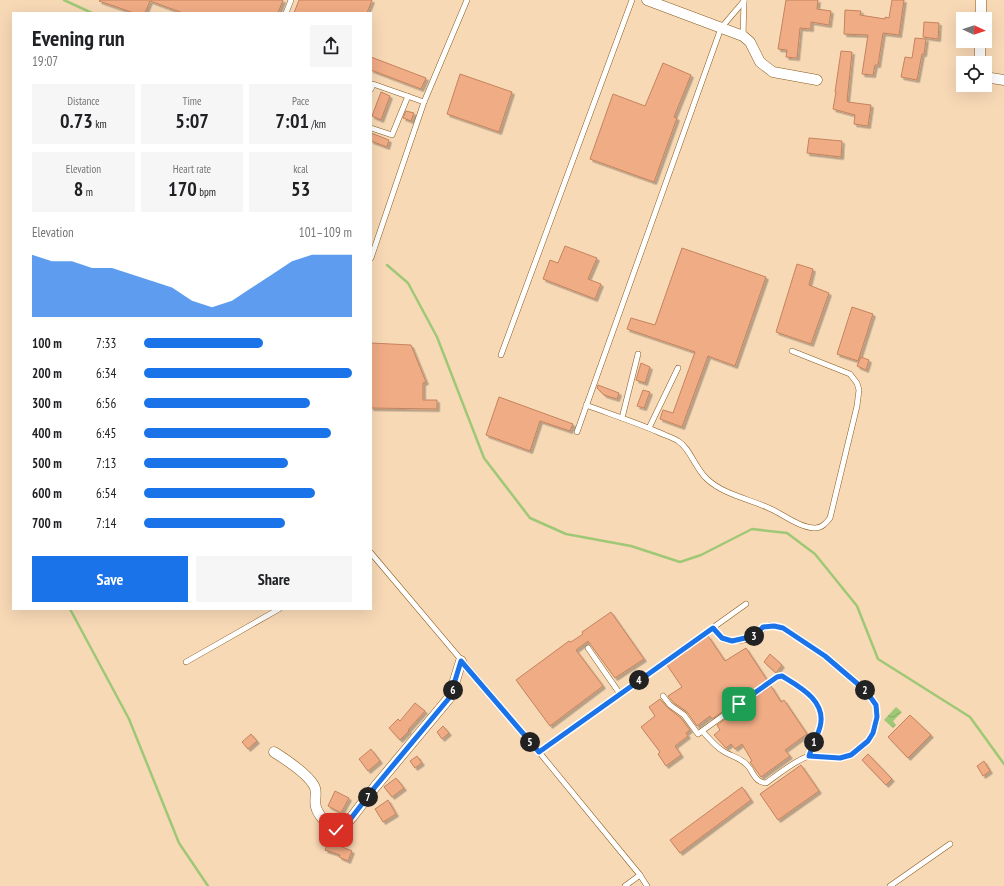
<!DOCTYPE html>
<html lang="en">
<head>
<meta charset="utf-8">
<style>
	body { margin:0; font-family:"PT Sans Narrow",sans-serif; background:#f6f6f6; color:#202124; height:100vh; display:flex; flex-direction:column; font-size:15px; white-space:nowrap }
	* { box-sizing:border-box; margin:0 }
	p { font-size:13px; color:#757577 }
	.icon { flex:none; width:22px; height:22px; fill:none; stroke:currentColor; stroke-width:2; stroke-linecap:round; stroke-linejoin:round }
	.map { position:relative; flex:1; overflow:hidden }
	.details { position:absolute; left:12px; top:12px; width:360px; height:598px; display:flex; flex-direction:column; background:#fff; border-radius:0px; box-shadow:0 4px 16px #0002 }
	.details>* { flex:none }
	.needle { width:26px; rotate:94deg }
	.fabs { position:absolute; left:956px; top:12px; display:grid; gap:8px }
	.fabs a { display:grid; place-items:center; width:36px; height:36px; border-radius:0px; background:#fff; box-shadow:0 4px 16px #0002; font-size:20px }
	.pin { position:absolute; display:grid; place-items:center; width:34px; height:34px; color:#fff; margin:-17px; border-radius:8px; box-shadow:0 2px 6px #0006 }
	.km { position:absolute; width:20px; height:20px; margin:-10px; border-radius:50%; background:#222; color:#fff; font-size:11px; line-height:20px; text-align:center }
	.round { display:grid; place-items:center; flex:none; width:42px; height:42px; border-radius:0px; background:#f6f6f6 }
	.headline { display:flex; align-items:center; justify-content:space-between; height:68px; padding:0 20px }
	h1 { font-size:22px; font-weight:700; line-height:30px }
	.metrics { display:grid; grid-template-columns:repeat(3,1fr); gap:6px; height:68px; padding:4px 20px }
	.metrics div { display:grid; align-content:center; border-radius:0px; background:#f6f6f6; text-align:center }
	.metrics b { font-size:20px; font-weight:700 }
	.metrics small { font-size:11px; font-weight:400 }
	.metrics p { font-size:11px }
	.chart { height:112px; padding:8px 20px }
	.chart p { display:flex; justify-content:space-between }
	.chart svg { width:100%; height:72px; margin-top:4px; fill:#1a73e8; opacity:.7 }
	.cta { display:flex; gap:8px; margin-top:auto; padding:8px 20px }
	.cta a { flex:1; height:46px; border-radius:0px; background:#1a73e8; color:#fff; font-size:16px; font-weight:700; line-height:46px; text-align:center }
	.cta a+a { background:#f6f6f6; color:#202124 }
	ul { padding:0 20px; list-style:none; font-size:13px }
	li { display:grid; grid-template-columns:64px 48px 1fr; align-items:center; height:30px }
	li i { height:10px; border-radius:5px; background:#1a73e8 }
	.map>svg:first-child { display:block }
</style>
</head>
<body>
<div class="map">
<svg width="1004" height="886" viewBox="0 0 1004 886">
	<defs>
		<pattern id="water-waves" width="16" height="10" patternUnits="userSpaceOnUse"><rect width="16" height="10" fill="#9fc876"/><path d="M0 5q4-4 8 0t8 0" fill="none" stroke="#88aa64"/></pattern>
		<filter id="shadow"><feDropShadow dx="2.5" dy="2.5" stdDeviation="0" flood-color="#0004"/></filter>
	</defs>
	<rect width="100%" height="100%" fill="#f8d9b6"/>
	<path fill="url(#water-waves)" d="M896,707L902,712L893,721L896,725L893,728L884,720Z"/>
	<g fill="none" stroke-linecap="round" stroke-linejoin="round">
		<g stroke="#9fc876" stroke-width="2.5">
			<path d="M64,0L92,13"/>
			<path d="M387,265L408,283L437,337L484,458L530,518L566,534L631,546L680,562L701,555L752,529L787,533L815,554L857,606L878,659L970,717L1004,764"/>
			<path d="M70,609L129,719L179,843L208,886"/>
		</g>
	</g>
	<g fill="#f0ac85" stroke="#c4835d" filter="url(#shadow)">
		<path d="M100,0H283L278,13H183L150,1L145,13H134L99,1Z"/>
		<path d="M299,0H372L367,13H294Z"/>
		<path d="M786,0H818L817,9L831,11L829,25L811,22V29L800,28L797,58L786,57L787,50L778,49Z"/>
		<path d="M892,0H904L899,35L883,33L878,65H875L873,75L862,74L868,35L844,34L845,10L861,11L860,15L885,19V17L889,18Z"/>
		<path d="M924,22L939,23L938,39L923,37Z"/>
		<path d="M915,38L926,39L924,54H922L917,80L901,77L905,57L912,58Z"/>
		<path d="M841,51L852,52L847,101H848V102L871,105L868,126L854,124L855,115L833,109L836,92H835Z"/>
		<path d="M371,57L426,78L421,89L371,70Z"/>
		<path d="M663,63L691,75L674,117L677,118L654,182L590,159L613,94L645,106Z"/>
		<path d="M460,74L512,92L499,132L447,114Z"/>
		<path d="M381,92L390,96L381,120L372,116Z"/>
		<path d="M406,111L414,113L411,121L403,118Z"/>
		<path d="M371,133L389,140L387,147L371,141Z"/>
		<path d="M809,138L842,141L841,157L807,153Z"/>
		<path d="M565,246L597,258L588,279L601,284L595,299L543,279L550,260L558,263Z"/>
		<path d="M682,248L766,277L735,366L708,356L682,427L660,419L663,410L673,413L695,352L627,329L631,318L655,325Z"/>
		<path d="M797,264L813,269L809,285L829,293L811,344L776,332Z"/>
		<path d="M852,307L873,314L858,361L837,354Z"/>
		<path d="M371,343L411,345L426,382L423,383V400H437V409L371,408Z"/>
		<path d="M861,357L869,360L866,370L857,366Z"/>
		<path d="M641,363L650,367L645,383L636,380Z"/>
		<path d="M598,385L619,393L617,399L604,395L597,388Z"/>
		<path d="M643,390L650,392L644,408L637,406Z"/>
		<path d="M499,397L573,424L570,431L540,421L530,451L486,435Z"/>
		<path d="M611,612L644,659L615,678L588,641L576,650L603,686L550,726L516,680L569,641L571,642L583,634L582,632Z"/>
		<path d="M708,636L725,661L746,648L767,680L712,719L710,716L697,726L687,712L673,702L668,696L682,687L667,665Z"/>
		<path d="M770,654L782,665L776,673L764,662Z"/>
		<path d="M771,686L781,702L784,700L807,734L785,750L790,756L761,777L750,762L752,761L742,744L735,749L731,744L726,748L714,735L720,730L717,725Z"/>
		<path d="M660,699L668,708L681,718L690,730L686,733L688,736L675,746L681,755L666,766L658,754L660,752L641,727L655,716L649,707Z"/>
		<path d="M415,703L425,711L408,730L409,731L400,740L389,728L398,719L400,721Z"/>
		<path d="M910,715L931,735L908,758L888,737Z"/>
		<path d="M443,726L449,733L442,739L437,732Z"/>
		<path d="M251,734L257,741L248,749L242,742Z"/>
		<path d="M371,749L380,761L368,771L359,759Z"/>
		<path d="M868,754L892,779L886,785L862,760Z"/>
		<path d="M417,756L422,763L415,768L410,761Z"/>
		<path d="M984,761L990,771L983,776L977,766Z"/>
		<path d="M801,765L819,791L778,820L760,794Z"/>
		<path d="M396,778L404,788L392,797L384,787Z"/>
		<path d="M742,787L751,800L680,853L670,840Z"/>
		<path d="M335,791L349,798L341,813L328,806Z"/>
		<path d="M388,800L396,814L383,822L375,809Z"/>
		<path d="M331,836L343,840L340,846L352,851L348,861L339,857L340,855L325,850Z"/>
	</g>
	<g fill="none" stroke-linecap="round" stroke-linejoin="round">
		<defs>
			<g id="lane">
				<path d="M286,13L291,0"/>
				<path d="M743,36L744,1"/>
				<path d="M371,89L373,84L424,102"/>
				<path d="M371,128L392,135L408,96"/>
				<path d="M371,258L424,102L467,0"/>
				<path d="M501,355L632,0"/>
				<path d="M586,405C610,414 635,422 658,432C664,435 672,437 678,441C690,448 695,468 707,479C724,495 750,499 771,509C784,515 800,528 815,528C822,528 826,523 830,518L857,406L859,390L857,383L850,374L792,351"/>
				<path d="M622,418L638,354"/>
				<path d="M649,428L678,368"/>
				<path d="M577,432L721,28L744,1"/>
				<path d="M371,553L539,752L640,875L647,886"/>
				<path d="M588,648L620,694"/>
				<path d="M186,662L279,609"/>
				<path d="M663,696L670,705L684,715L698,734L702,731C709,738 715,746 723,751C730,756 740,757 747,765C754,772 754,782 766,783C776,776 798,758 810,756C813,756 818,757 822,757C838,758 848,759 861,748C872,738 882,719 875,704C866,687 795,630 776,626C763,623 762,632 753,637C745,641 732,642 723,639C720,637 716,631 713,628"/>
				<path d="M702,731L777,677L782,676C800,687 826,701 820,727C817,737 812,747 809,756"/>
				<path d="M539,752L746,604"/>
				<path d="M625,886L640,875"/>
				<path d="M890,886L950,844"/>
			</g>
			<g id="street">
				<path d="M647,0L743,36L750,42L760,62L773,72L817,80"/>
				<path d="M981,19V0"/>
				<path d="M980,63V41"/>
				<path d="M985,77L1004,80"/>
				<path d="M274,752C285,759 311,776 315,788C317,794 314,801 316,807C318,815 328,826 336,830L344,826L352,817L375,787L450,697L461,661"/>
			</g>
		</defs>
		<use href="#lane" stroke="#885b1c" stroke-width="6"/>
		<use href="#street" stroke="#885b1c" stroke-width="11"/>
		<use href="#lane" stroke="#fff" stroke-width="5"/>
		<use href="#street" stroke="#fff" stroke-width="10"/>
	</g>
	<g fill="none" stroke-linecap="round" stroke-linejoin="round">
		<defs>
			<path id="route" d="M336,830L344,826L352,817L375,787L450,697L461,661L539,752L713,628L722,638L732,641L754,636L763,627L774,626L783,628L825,656L866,691L876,705L877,717L873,733L868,741L851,755L840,758L809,756C812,747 817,737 820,727C827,701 800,687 782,676L777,677L739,704"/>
		</defs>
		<use href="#route" stroke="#fff" stroke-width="8"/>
		<use href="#route" stroke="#1a73e8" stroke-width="5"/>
	</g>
</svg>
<div class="fabs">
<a><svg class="needle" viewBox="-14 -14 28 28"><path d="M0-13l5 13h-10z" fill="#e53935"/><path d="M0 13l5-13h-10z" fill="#757577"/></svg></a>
<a><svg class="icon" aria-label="locate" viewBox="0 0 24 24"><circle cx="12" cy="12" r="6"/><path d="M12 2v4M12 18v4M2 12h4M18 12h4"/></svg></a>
</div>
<div class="pin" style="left:739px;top:704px;background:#1e9e55"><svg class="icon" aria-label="arrive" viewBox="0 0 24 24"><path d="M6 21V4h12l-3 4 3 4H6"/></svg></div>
<div class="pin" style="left:336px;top:830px;background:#d93025"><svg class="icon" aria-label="check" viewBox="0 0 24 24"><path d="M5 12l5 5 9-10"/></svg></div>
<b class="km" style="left:814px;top:742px">1</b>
<b class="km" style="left:865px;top:690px">2</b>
<b class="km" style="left:754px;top:636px">3</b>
<b class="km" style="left:639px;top:680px">4</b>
<b class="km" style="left:530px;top:742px">5</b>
<b class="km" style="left:453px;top:690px">6</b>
<b class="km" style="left:368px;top:797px">7</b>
<section class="details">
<div class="headline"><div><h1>Evening run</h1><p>19:07</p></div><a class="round"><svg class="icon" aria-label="share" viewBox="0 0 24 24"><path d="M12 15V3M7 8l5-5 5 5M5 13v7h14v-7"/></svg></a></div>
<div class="metrics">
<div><p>Distance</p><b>0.73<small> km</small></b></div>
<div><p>Time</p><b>5:07</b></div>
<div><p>Pace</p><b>7:01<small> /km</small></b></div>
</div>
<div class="metrics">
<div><p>Elevation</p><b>8<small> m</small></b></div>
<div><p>Heart rate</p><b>170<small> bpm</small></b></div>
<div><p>kcal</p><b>53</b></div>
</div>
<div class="chart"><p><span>Elevation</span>101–109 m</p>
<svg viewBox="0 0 160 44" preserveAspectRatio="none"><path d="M0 44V6L10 10L20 10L30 14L40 14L50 18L60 22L70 26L80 34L90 38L100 34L110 26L120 18L130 10L140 6L150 6L160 6V44z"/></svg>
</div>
<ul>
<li><b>100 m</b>7:33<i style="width:57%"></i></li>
<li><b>200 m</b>6:34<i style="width:100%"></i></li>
<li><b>300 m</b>6:56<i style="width:80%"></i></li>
<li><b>400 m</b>6:45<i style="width:90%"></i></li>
<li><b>500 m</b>7:13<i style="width:69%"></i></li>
<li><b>600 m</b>6:54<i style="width:82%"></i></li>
<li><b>700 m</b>7:14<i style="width:68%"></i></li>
</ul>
<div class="cta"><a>Save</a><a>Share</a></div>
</section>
</div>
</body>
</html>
